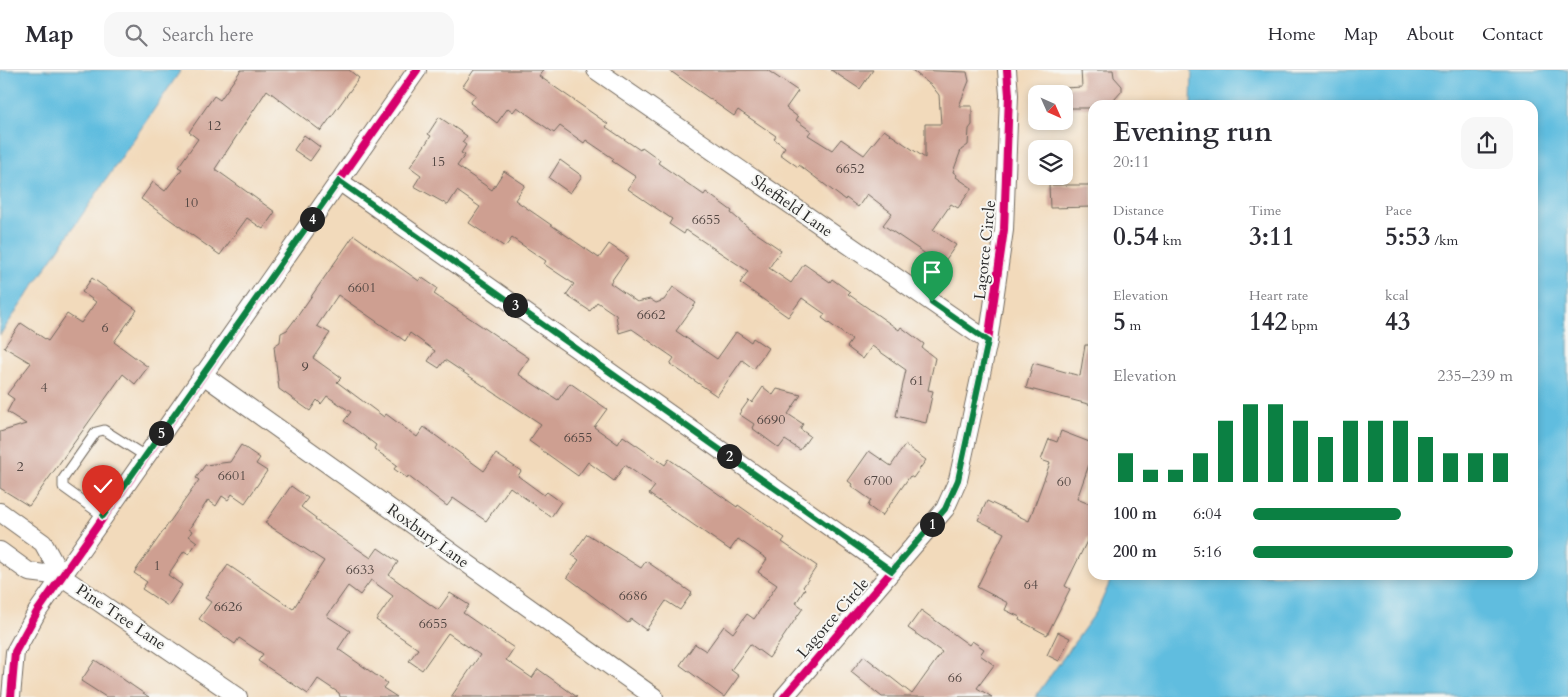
<!DOCTYPE html>
<html lang="en">
<head>
<meta charset="utf-8">
<style>
	body { margin:0; font-family:Cardo,serif; background:#f7f7f7; color:#2b2b33; height:100vh; display:flex; flex-direction:column; font-size:19px; white-space:nowrap }
	* { box-sizing:border-box; margin:0 }
	p { font-size:16px; color:#7c7c81 }
	.icon { flex:none; width:28px; height:28px; fill:none; stroke:currentColor; stroke-width:2; stroke-linecap:round; stroke-linejoin:round }
	.map { position:relative; flex:1; overflow:hidden }
	.side { position:absolute; left:1088px; top:30px; width:450px; height:480px; display:flex; flex-direction:column; background:#fff; border-radius:15px; box-shadow:0 2px 8px #0003 }
	.side>* { flex:none }
	.needle { width:32px; rotate:135deg }
	.fabs { position:absolute; left:1028px; top:15px; display:grid; gap:10px }
	.fabs a { display:grid; place-items:center; width:45px; height:45px; border-radius:10px; background:#fff; box-shadow:0 2px 8px #0003; font-size:25px }
	.pin { position:absolute; display:grid; place-items:center; width:42px; height:42px; color:#fff; margin:-51px -21px; border-radius:50% 50% 50% 0; rotate:-45deg; box-shadow:0 0 5px #0007 }
	.pin .icon { rotate:45deg }
	.km { position:absolute; width:25px; height:25px; margin:-12px; border-radius:50%; background:#222; color:#fff; font-size:14px; line-height:25px; text-align:center }
	.round { display:grid; place-items:center; flex:none; width:52px; height:52px; border-radius:15px; background:#f7f7f7 }
	.overview { display:flex; align-items:center; justify-content:space-between; height:85px; padding:0 25px }
	h1 { font-size:28px; font-weight:700; line-height:38px }
	.figures { display:grid; grid-template-columns:repeat(3,1fr); gap:8px; height:85px; padding:5px 25px }
	.figures div { display:grid; align-content:center }
	.figures b { font-size:25px; font-weight:700 }
	.figures small { font-size:14px; font-weight:400 }
	.figures p { font-size:14px }
	.chart { height:140px; padding:10px 25px }
	.chart p { display:flex; justify-content:space-between }
	.chart svg { width:100%; height:90px; margin-top:5px; stroke:#0b8043; stroke-width:6 }
	ul { padding:0 25px; list-style:none; font-size:16px }
	li { display:grid; grid-template-columns:80px 60px 1fr; align-items:center; height:38px }
	li i { height:12px; border-radius:6px; background:#0b8043 }
	header { display:flex; align-items:center; gap:30px; box-sizing:border-box; height:70px; padding:0 25px; background:#fff; border-bottom:1px solid #e1e1e2 }
	header strong { font-size:24px }
	nav { display:flex; gap:28px; margin-inline-start:auto; font-size:18px }
	.search { width:350px; height:45px; background:#f7f7f7; display:flex; align-items:center; gap:12px; box-sizing:border-box; padding:0 18px; border-radius:15px; color:#7c7c81; font-size:19px }
	.map>svg:first-child { display:block }
</style>
</head>
<body>
<header>
<strong>Map</strong>
<div class="search"><svg class="icon" aria-label="search" viewBox="0 0 24 24"><circle cx="10" cy="10" r="6"/><path d="M15 15l6 6"/></svg>Search here</div>
<nav><a>Home</a><a>Map</a><a>About</a><a>Contact</a></nav>
</header>
<div class="map">
<svg width="1568" height="627" viewBox="0 0 1568 627">
	<rect width="100%" height="100%" fill="#f6f6f2"/>
	<filter id="ink" filterUnits="userSpaceOnUse"><feTurbulence type="fractalNoise" baseFrequency=".02" numOctaves="2"/><feDisplacementMap in="SourceGraphic" scale="10" xChannelSelector="R" yChannelSelector="G"/><feConvolveMatrix kernelMatrix="1 2 1 2 8 2 1 2 1" color-interpolation-filters="sRGB"/></filter>
	<filter id="wash" filterUnits="userSpaceOnUse"><feTurbulence type="fractalNoise" baseFrequency=".0096" numOctaves="4" result="noise"/><feDisplacementMap in="SourceGraphic" scale="20" xChannelSelector="R" yChannelSelector="G"/><feGaussianBlur stdDeviation="1.12" result="paint"/><feColorMatrix in="noise" values="0 0 0 0 0 0 0 0 0 0 0 0 0 0 0 0 0 1.4 0 .05"/><feComposite in="paint" operator="in"/></filter>
	<g filter="url(#wash)">
		<rect width="100%" height="100%" fill="#f2dabb"/>
		<g fill="#61bddf" stroke="#467485">
			<path d="M0,0H181L0,265Z"/>
			<path d="M1192,0H1568V627H1035L1097,541L1113,505H1532V35H1191Z"/>
		</g>
		<g id="blocks">
			<g fill="#ce9f91">
				<path d="M241,0H349L359,8L321,61L267,20L215,99L275,142L263,159L247,148L220,185L141,129L153,112L165,121L182,99L178,97L198,69L189,62L214,26L220,30Z"/>
				<path d="M474,0H543L539,6L608,54L606,57L640,80L642,77L660,90L658,93L704,125L706,122L732,141L731,143L750,159L781,180L769,198L791,213L804,194L830,212L832,209L850,222L848,224L899,260L901,257L924,274L922,278L935,288L928,320L933,321L926,353L896,346L906,300L872,276L863,289L847,277L852,270L822,248L825,244L802,228L788,247L740,213L748,201L686,160L684,164L669,154L672,149L628,119L636,107L612,91L614,89L586,70L584,73L560,56L554,63L517,37L513,42L508,38L497,53L470,33L476,25L463,16Z"/>
				<path d="M669,0H767L798,21L786,38L798,47L796,50L811,61L808,65L832,80L841,69L864,85L884,60L925,88V54H941L939,25L932,16L912,0L967,2L969,11L959,36H972V55L969,59L968,75L961,80L953,102L957,105L956,107L972,118L958,138L951,134L933,160L956,175L942,195L883,155L892,143L867,124L858,137L846,128L845,130L799,95L798,97L780,84L785,77L774,69L776,66L738,40L734,46Z"/>
				<path d="M831,0H873L860,19Z"/>
				<path d="M1081,0H1113L1114,7L1122,16V21L1114,30V35H1092V38H1064V18L1082,17Z"/>
				<path d="M439,47L467,66L462,72L466,75L461,83L465,85L457,96L492,120L504,101L525,115L515,130L599,188L609,174L628,187L610,213L637,232L650,229L656,233L664,230L673,217L696,233L676,261L717,289L736,262L751,272L753,268L768,278L754,299L742,290L717,326L670,294L674,288L632,259L619,263L616,245L597,232L590,241L566,225L574,214L544,194L546,191L512,168L505,177L469,153L480,137L457,121L448,135L414,116L421,105L410,97L431,66L428,64Z"/>
				<path d="M304,65L320,77L310,91L294,80Z"/>
				<path d="M560,90L582,106L570,123L549,108Z"/>
				<path d="M1049,115H1092V137L1050,138Z"/>
				<path d="M354,165L419,211L421,207L437,218L434,224L529,288L518,304L558,330L570,313L607,339L594,357L618,374L623,366L665,395L669,389L737,437L738,435L785,468L782,472L817,496L803,517L805,519L796,533L803,538L769,588L750,574L731,600L739,606L724,627L680,595L695,574L706,581L724,556L733,563L747,544L754,549L777,515L758,502L767,489L738,469L730,480L649,424L655,416L625,395L614,411L588,392L578,406L529,371L541,354L445,290L439,298L428,291L435,281L410,263L405,271L338,225L317,256L330,263L313,288L341,308L337,312L384,347L386,344L417,367L424,357L484,401L496,384L521,401L518,406L544,425L547,422L561,432L551,447L510,417L486,451L453,428L447,436L408,406L407,408L394,399L397,395L374,379L376,375L344,351L351,342L327,326L321,334L317,330L310,341L279,319L274,276L280,272L281,263L287,260L299,244Z"/>
				<path d="M92,208L137,240L114,272L148,297L135,314L123,304L29,436L0,418V362L26,354L7,342L14,329L7,324L31,293L4,277L21,253L48,271L67,244L81,253L96,232L82,222Z"/>
				<path d="M1085,275H1092V335L1026,318L1033,293L1080,306Z"/>
				<path d="M763,317L773,325L777,319L801,325L788,344L803,354L800,359L810,366L800,380L785,370L779,378L752,358L754,354L739,344L749,330L752,333Z"/>
				<path d="M1061,361L1092,373V386L1077,429L1092,435V469L1089,467L1065,516L1070,519L1047,565L1019,550L1020,547L1005,540L1008,533L977,517L1004,463L978,450L987,431L1029,451L1050,393L1041,390L1049,369L1057,372Z"/>
				<path d="M241,375L260,388L256,394L267,401L245,433L232,424L228,430L222,426L216,436L208,430L189,459L192,461L189,466L197,472L189,484L184,481L168,505L182,515L168,536L142,519L147,512L134,503L192,420L199,410L196,408L205,395L230,392Z"/>
				<path d="M905,375L926,390L913,408L910,406L882,446L868,436L871,430L851,416L852,414L848,411L869,381L891,396Z"/>
				<path d="M291,416L308,428L301,437L316,448L315,450L371,488L378,478L398,492L389,505L438,540L450,523L469,535L463,543L514,578L506,590L532,608L538,599L577,627H451L480,585L448,563L422,600L409,591L418,579L376,550L393,526L371,510L360,525L348,516L327,546L350,561L338,579L387,613L383,618L397,627H340L339,623L318,609L308,624L258,591L263,584L239,568L235,574L199,549L211,532L205,528L228,495L293,539L324,491L265,453Z"/>
				<path d="M587,464L641,498L646,491L692,523L680,540L666,531L646,560L631,549L628,553L567,507L579,490L572,485Z"/>
				<path d="M921,540L969,575L972,571L984,579L980,585L994,595L977,618L992,627H882L851,602L864,586L912,624L942,582L908,558Z"/>
				<path d="M1058,562L1070,568L1059,591L1047,585Z"/>
				<path d="M95,590L149,627H106L81,611Z"/>
			</g>
		</g>
	</g>
	<g filter="url(#ink)">
		<use href="#blocks" fill-opacity="0" stroke="#71685d" stroke-width="1"/>
		<g fill="none" stroke-linecap="round" stroke-linejoin="round">
			<defs>
				<path id="service" d="M103,446L63,417V409L96,362L104,360L145,386"/>
				<g id="minor">
					<path d="M596,0L988,271"/>
					<path d="M339,111L892,501"/>
					<path d="M202,304L654,627"/>
					<path d="M0,442L43,473L61,506"/>
					<path d="M0,481L29,502L61,506L238,627"/>
					<path d="M11,627L15,582L37,542L417,0"/>
					<path d="M784,627L945,439L958,410L988,271L1004,160L1009,25L1007,0"/>
				</g>
			</defs>
			<use href="#service" stroke="#71685d" stroke-width="11"/>
			<use href="#minor" stroke="#71685d" stroke-width="20"/>
			<use href="#service" stroke="#fff" stroke-width="9"/>
			<use href="#minor" stroke="#fff" stroke-width="18"/>
			<defs>
				<g id="cycleway">
					<path d="M11,627L15,582L37,542L417,0"/>
					<path d="M784,627L945,439L958,410L988,271L1004,160L1009,25L1007,0"/>
				</g>
			</defs>
			<use href="#cycleway" stroke="#f6f6f2" stroke-width="11"/>
			<use href="#cycleway" stroke="#d6006c" stroke-width="8"/>
		</g>
	</g>
	<g fill="none" stroke-linecap="round" stroke-linejoin="round" filter="url(#ink)">
		<defs>
			<path id="route" d="M103,446L339,111L892,501L945,439L958,410L988,271L932,232"/>
		</defs>
		<use href="#route" stroke="#fff" stroke-width="10"/>
		<use href="#route" stroke="#0b8043" stroke-width="6"/>
	</g>
	<g text-anchor="middle" dominant-baseline="central" stroke-width="4" stroke-linejoin="round" paint-order="stroke">
		<g font-size="14" fill="#544844">
			<text x="214" y="55">12</text>
			<text x="438" y="91">15</text>
			<text x="850" y="98">6652</text>
			<text x="191" y="132">10</text>
			<text x="706" y="149">6655</text>
			<text x="362" y="217">6601</text>
			<text x="651" y="244">6662</text>
			<text x="105" y="257">6</text>
			<text x="305" y="296">9</text>
			<text x="917" y="310">61</text>
			<text x="44" y="317">4</text>
			<text x="771" y="349">6690</text>
			<text x="578" y="367">6655</text>
			<text x="20" y="396">2</text>
			<text x="232" y="405">6601</text>
			<text x="878" y="410">6700</text>
			<text x="1064" y="411">60</text>
			<text x="157" y="495">1</text>
			<text x="360" y="499">6633</text>
			<text x="1031" y="514">64</text>
			<text x="633" y="525">6686</text>
			<text x="228" y="536">6626</text>
			<text x="433" y="553">6655</text>
			<text x="955" y="607">66</text>
		</g>
		<g font-size="16" fill="#2b2b2b" stroke="#f6f6f2">
			<text transform="translate(792 136) rotate(35)">Sheffield Lane</text>
			<text transform="translate(985 180) rotate(-84)">Lagorce Circle</text>
			<text transform="translate(428 466) rotate(36)">Roxbury Lane</text>
			<text transform="translate(121 547) rotate(34)">Pine Tree Lane</text>
			<text transform="translate(833 548) rotate(-49)">Lagorce Circle</text>
		</g>
	</g>
</svg>
<div class="fabs">
<a><svg class="needle" viewBox="-14 -14 28 28"><path d="M0-13l5 13h-10z" fill="#e53935"/><path d="M0 13l5-13h-10z" fill="#7c7c81"/></svg></a>
<a><svg class="icon" aria-label="layers" viewBox="0 0 24 24"><path d="M12 4l9 5-9 5-9-5zM3 14l9 5 9-5"/></svg></a>
</div>
<div class="pin" style="left:932px;top:232px;background:#1e9e55"><svg class="icon" aria-label="arrive" viewBox="0 0 24 24"><path d="M6 21V4h12l-3 4 3 4H6"/></svg></div>
<div class="pin" style="left:103px;top:446px;background:#d93025"><svg class="icon" aria-label="check" viewBox="0 0 24 24"><path d="M5 12l5 5 9-10"/></svg></div>
<b class="km" style="left:932px;top:454px">1</b>
<b class="km" style="left:729px;top:386px">2</b>
<b class="km" style="left:515px;top:235px">3</b>
<b class="km" style="left:312px;top:149px">4</b>
<b class="km" style="left:161px;top:363px">5</b>
<section class="side">
<div class="overview"><div><h1>Evening run</h1><p>20:11</p></div><a class="round"><svg class="icon" aria-label="share" viewBox="0 0 24 24"><path d="M12 15V3M7 8l5-5 5 5M5 13v7h14v-7"/></svg></a></div>
<div class="figures">
<div><p>Distance</p><b>0.54<small> km</small></b></div>
<div><p>Time</p><b>3:11</b></div>
<div><p>Pace</p><b>5:53<small> /km</small></b></div>
</div>
<div class="figures">
<div><p>Elevation</p><b>5<small> m</small></b></div>
<div><p>Heart rate</p><b>142<small> bpm</small></b></div>
<div><p>kcal</p><b>43</b></div>
</div>
<div class="chart"><p><span>Elevation</span>235–239 m</p>
<svg viewBox="0 0 160 44" preserveAspectRatio="none"><path d="M5 44V30M15 44V38M25 44V38M35 44V30M45 44V14M55 44V6M65 44V6M75 44V14M85 44V22M95 44V14M105 44V14M115 44V14M125 44V22M135 44V30M145 44V30M155 44V30"/></svg>
</div>
<ul>
<li><b>100 m</b>6:04<i style="width:57%"></i></li>
<li><b>200 m</b>5:16<i style="width:100%"></i></li>
</ul>
</section>
</div>
</body>
</html>
